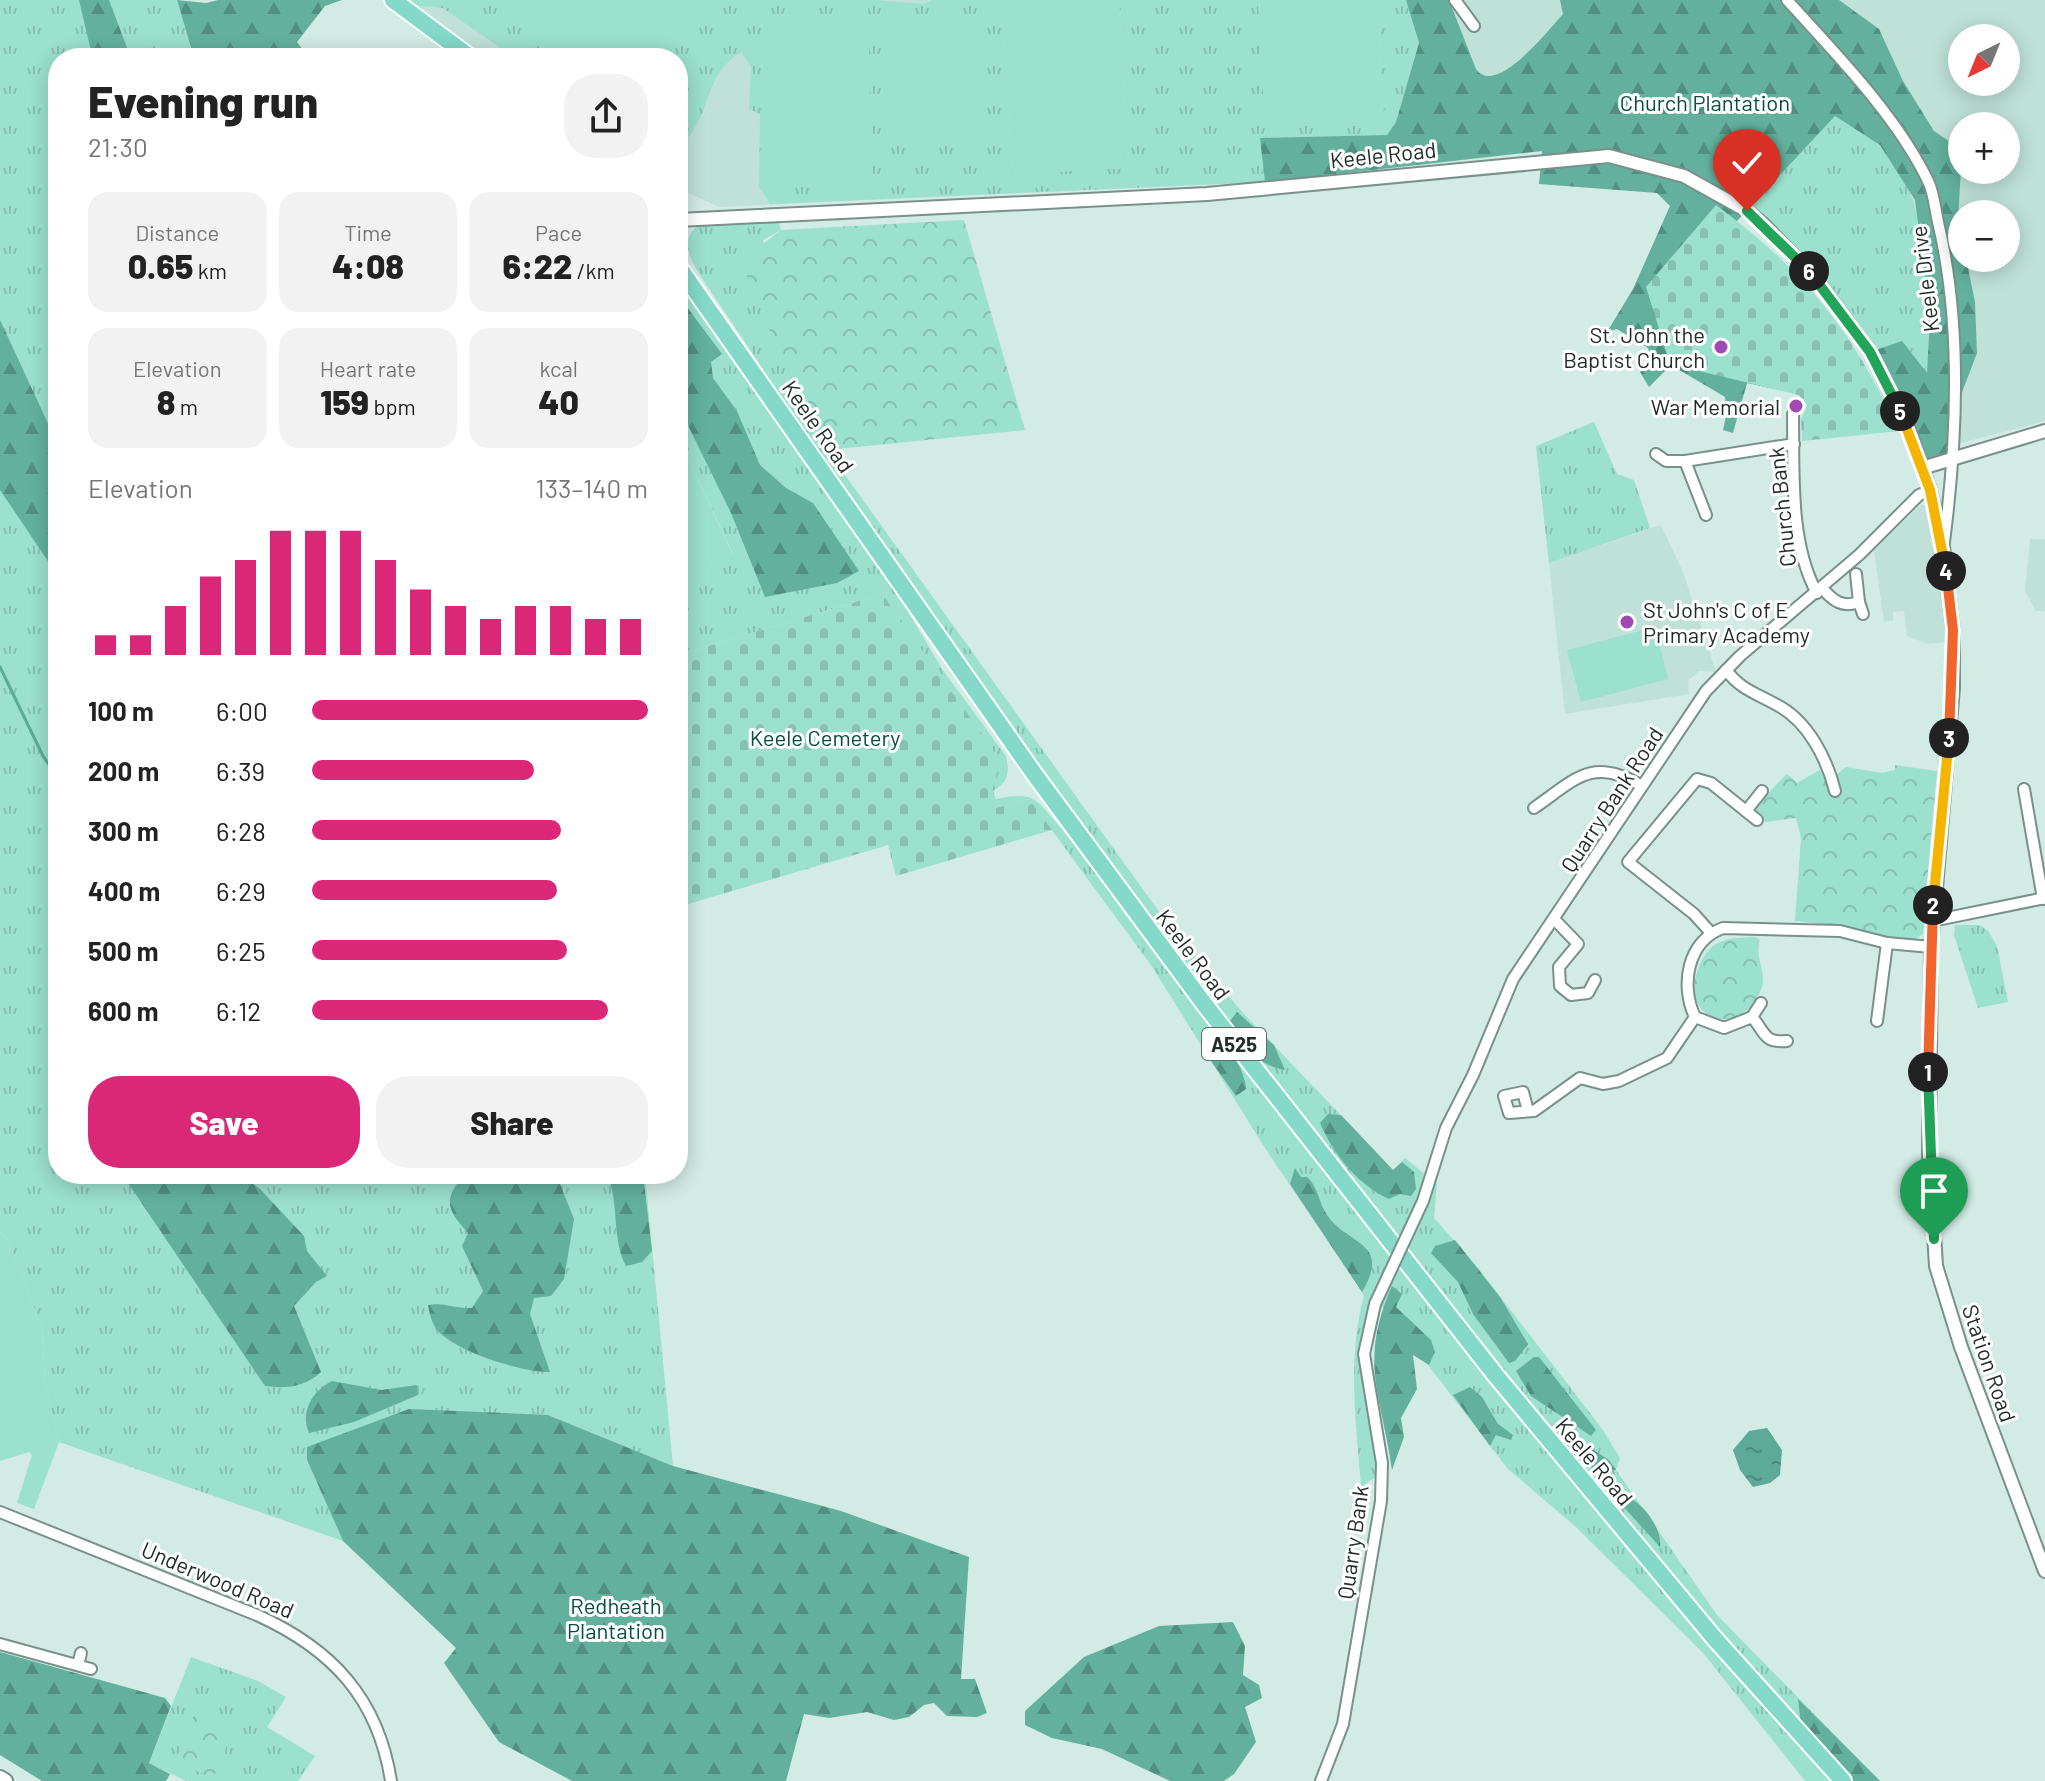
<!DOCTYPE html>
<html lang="en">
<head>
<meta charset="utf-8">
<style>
	body { margin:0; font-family:Barlow,sans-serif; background:#f2f2f2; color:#222; height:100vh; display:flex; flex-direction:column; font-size:30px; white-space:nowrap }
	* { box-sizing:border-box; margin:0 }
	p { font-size:26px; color:#767676 }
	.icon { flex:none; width:44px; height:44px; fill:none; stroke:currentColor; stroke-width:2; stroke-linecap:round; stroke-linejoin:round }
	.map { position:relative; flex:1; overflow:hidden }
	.details { position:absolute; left:48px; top:48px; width:640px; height:1136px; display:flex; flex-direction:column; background:#fff; border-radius:32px; box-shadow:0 4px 20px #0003 }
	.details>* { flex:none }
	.needle { width:52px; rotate:223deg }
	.fabs { position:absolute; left:1948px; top:24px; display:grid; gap:16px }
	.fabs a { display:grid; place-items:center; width:72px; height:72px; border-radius:50%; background:#fff; box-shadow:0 4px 20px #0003; font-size:40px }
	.pin { position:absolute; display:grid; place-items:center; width:68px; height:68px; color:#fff; margin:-82px -34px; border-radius:50% 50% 50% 0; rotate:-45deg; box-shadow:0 0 8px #0007 }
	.pin .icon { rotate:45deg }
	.km { position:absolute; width:40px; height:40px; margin:-20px; border-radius:50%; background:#222; color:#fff; font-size:22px; line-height:40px; text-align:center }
	.round { display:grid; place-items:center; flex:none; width:84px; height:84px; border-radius:32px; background:#f2f2f2 }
	.headline { display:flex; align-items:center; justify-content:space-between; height:136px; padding:0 40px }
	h1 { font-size:44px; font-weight:800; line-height:60px }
	.stats { display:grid; grid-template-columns:repeat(3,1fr); gap:12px; height:136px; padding:8px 40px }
	.stats div { display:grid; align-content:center; border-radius:20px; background:#f2f2f2; text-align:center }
	.stats b { font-size:34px; font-weight:800 }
	.stats small { font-size:22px; font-weight:400 }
	.stats p { font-size:22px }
	.chart { height:224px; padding:16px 40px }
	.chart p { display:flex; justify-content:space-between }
	.chart svg { width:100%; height:144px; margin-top:8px; stroke:#db2777; stroke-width:6 }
	.action { display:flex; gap:16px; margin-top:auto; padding:16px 40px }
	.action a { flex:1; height:92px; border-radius:32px; background:#db2777; color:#fff; font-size:32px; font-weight:800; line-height:92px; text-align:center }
	.action a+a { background:#f2f2f2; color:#222 }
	ul { padding:0 40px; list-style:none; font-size:26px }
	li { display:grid; grid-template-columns:128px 96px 1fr; align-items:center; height:60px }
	li i { height:20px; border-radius:10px; background:#db2777 }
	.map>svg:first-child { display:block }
</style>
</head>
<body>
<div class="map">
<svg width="2045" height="1781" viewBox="0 0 2045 1781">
	<defs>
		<pattern id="grass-tufts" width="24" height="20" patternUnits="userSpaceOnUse" patternTransform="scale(2)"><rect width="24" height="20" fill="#9ce0ce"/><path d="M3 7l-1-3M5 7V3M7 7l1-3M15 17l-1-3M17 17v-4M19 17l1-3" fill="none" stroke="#86c0b1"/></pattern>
		<pattern id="forest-firs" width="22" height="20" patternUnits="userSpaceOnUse" patternTransform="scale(2)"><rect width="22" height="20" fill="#63b19d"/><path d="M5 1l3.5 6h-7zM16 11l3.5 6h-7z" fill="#519080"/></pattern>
		<pattern id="cemetery-stones" width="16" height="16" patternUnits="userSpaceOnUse" patternTransform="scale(2)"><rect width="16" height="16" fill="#9ce0ce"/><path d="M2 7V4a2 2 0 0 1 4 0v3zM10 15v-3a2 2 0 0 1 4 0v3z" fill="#86c0b1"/></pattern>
		<pattern id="park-crowns" width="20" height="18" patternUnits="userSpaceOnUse" patternTransform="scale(2)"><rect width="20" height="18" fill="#9ce0ce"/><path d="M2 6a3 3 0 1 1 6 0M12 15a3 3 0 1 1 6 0" fill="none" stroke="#86c0b1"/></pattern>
		<pattern id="water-ripples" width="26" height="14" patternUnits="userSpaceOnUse" patternTransform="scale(2)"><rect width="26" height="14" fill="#5caa97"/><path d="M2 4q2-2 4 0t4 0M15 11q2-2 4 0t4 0" fill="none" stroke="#4c8b7b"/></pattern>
	</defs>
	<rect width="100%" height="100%" fill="#d2ebe4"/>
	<g fill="#bfe1d7" fill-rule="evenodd">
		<path d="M405,0H2045V421L1938,449L1756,204L1691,166L1543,151L1265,182L719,207L678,188V58H490ZM1962,38H2006V82H1962ZM1962,126H2006V170H1962ZM1962,214H2006V258H1962Z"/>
		<path d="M1921,505H1927L1938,557L1947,642L1928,644L1907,636L1904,611L1893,612V620L1884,622L1874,550Z"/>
		<path d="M1661,525L1683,572L1716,672L1699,671L1688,681L1689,694L1565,714L1549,563Z"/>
		<path d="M2030,539H2045V611H2036L2025,591Z"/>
	</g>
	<g fill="url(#grass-tufts)" fill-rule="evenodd">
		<path d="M0,0H177L194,58H58V1174H645L673,1466L548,1415L350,1432L307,1447V1460L343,1541L59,1442L45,1383L42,1328L8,1240L0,1232Z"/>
		<path d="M405,0H509C522,25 543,48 570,58H515L443,8L411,5Z"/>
		<path d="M696,0H875L925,4L931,0H1002L1012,174L1128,168L1119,0H1258L1266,127L1384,120L1377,0H1406L1419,43L1396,122L1387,135L1260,138L1265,182L770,204L759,186L760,114L749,109L751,67L741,52C701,77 714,117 678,148V58H636L657,48ZM834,14L839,194L838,186L766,187L761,16Z"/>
		<path d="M1834,116C1849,125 1869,134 1881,146C1934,205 1930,300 1927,374L1870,352L1842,311L1747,211Z"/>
		<path d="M703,223H779L781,230L763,240L811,427L827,450L1175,934L1244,1014L1393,1170L1405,1158L1437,1184L1434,1218L1475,1264L1603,1430L1620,1458L1616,1470L1717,1615L1880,1781H1853C1490,1391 1171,958 865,522C810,444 761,364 707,286C694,265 673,239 703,223Z"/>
		<path d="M678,276L891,583L942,669L1006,756C1010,773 1008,782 993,791L996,799C1036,791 1035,799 1060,827L1439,1315L1677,1604L1832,1781H1805L1704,1654L1576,1527L1508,1469L1385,1309L1371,1302L1359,1367L1379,1475L1365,1484L1367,1497L1362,1498C1357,1430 1346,1362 1364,1295L1265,1148L1153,968L1029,799L996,808L882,594L678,655V574L733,554L678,436Z"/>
		<path d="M1594,422L1617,474L1634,480L1650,528L1549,563L1536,446Z"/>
		<path d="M1955,925H1980L1988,931L1997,946L2008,1002L1978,1008L1954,935Z"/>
		<path d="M191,1657L258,1681L286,1697L267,1727L315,1756L298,1781H186L149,1763Z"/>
	</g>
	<g fill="url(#forest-firs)">
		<path d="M79,0H109L131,58H97L91,51Z"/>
		<path d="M177,0L206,3L218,0H342L325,6L297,42L309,58H194Z"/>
		<path d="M1406,0H1449L1476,69C1496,98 1549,29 1563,14L1560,0H1839L1879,29L1903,81L1934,131L1962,150L1958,221L1962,258H1966L1975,302L1977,353L1953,416L1954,459L1922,468L1870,352L1902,341L1927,373L1930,313L1915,200L1880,145L1835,116L1723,236L1779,390L1747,383L1733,433L1723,430L1727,412L1725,397L1671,365L1649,387L1640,372L1652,363L1648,348L1617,329L1607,332L1633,289L1670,206L1657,193L1539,184L1542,151L1265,182L1260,138L1387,135L1396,122L1419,43Z"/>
		<path d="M678,295L722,354L711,362L713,378L737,411L760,465L786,488L813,503L859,571L837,583L765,597L731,513L678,405Z"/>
		<path d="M0,320L58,445V576L0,490Z"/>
		<path d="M1237,1012L1274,1045L1285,1070C1259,1065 1237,1046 1230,1021Z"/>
		<path d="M1211,1042H1225C1233,1052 1246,1077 1246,1089L1236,1096L1203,1050Z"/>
		<path d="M1328,1114L1341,1115L1393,1170L1402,1162L1414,1172L1416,1189L1411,1196L1400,1194L1389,1199C1358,1185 1333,1154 1320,1123Z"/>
		<path d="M1295,1168L1301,1177H1307C1319,1188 1318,1202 1327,1215C1348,1246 1392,1241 1362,1292L1290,1184Z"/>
		<path d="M122,1174H240L260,1189L304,1236L307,1251L327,1276L316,1282L294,1306L321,1372C305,1387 287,1389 265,1386Z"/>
		<path d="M465,1174H556L574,1219L564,1279L551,1296L534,1298L530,1314L550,1372C521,1372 461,1353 440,1333C432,1325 430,1316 428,1305C443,1302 457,1309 472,1308L483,1291L462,1246L468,1233C447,1209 442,1200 465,1174Z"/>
		<path d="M607,1174H643L652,1251L642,1262L626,1266C611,1238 620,1204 607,1174Z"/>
		<path d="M1455,1240L1500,1297L1528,1344L1515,1361L1509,1363L1473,1314L1458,1282L1431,1253L1435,1246Z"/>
		<path d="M1392,1286L1402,1294L1396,1307L1431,1340L1435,1352L1429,1365L1413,1355L1417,1389L1401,1418L1404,1437L1392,1470C1382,1394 1358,1363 1392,1286Z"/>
		<path d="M1534,1357H1539L1596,1430L1591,1436L1531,1396L1516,1371Z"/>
		<path d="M332,1381L381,1390L417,1385L418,1395L354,1422L309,1433C300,1412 312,1391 332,1381Z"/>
		<path d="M1470,1387L1482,1397L1498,1424L1513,1435L1511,1440L1496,1435L1490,1446L1453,1395Z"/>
		<path d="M409,1409L548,1415L673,1466L841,1511L969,1557L961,1679H975L987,1713L977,1717L947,1716L934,1703L924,1705L909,1717L894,1720L867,1712L829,1718L804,1714L786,1781H572L499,1742L444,1663L456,1648L343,1541L307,1460V1447Z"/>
		<path d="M1590,1448L1609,1460L1616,1470L1593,1468L1576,1459L1573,1452L1578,1449L1583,1453Z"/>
		<path d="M1625,1496C1642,1501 1663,1529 1660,1547L1621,1504Z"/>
		<path d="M1233,1622L1245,1646L1243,1675L1259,1685L1262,1698L1245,1707L1256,1742L1234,1774L1224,1781H1170L1102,1749L1052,1738L1025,1725V1711L1084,1657L1159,1626Z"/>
		<path d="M0,1652L165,1698L171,1706L149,1763L170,1774L166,1781H42L0,1755Z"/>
		<path d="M1798,1699L1880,1781H1853L1801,1725Z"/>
	</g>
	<g fill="url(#cemetery-stones)">
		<path d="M1716,205C1806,272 1852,330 1899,431L1802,441L1801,419L1807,405L1799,395L1670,364L1646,287Z"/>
		<path d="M882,594L1003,764L990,791L996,808L1029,799L1052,830L896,876L888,845L678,907V655Z"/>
	</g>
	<g fill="url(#park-crowns)">
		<path d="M964,220L1025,430L827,450L811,427L745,272L750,254L781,230Z"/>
		<path d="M1895,765L1937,771L1923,934L1915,940C1875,937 1836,925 1795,921L1801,838L1796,818L1765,822L1754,807L1787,774L1797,783L1820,770L1831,793L1841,790L1836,775L1846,767L1882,773L1895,770Z"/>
		<path d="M1755,937L1760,940C1754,961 1769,972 1760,992C1738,1041 1675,1019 1700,964C1712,938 1729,938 1755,937Z"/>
		<path d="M194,1715L233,1731L213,1779L180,1762L177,1756Z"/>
	</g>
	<g fill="#9ce0ce">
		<path d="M509,0H696C677,51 644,58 596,58C581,58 568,59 554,51C533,39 520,22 509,0Z"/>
		<path d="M1002,0H1119L1128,168L1012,174Z"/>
		<path d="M1258,0H1377L1384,120L1265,127Z"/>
		<path d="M833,6H868L872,194H838V186L765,188L761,16L833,14Z"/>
		<path d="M984,17L988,135H890L884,21Z"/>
		<path d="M678,436L733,555L678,574Z"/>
		<path d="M1655,627L1668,679L1581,702L1567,650Z"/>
		<path d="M0,1232L8,1240L42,1328L45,1383L59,1442L34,1509L17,1503L32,1455L29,1452L0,1461Z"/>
	</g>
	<path fill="url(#water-ripples)" d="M1767,1428L1782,1450L1780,1475L1770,1483L1753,1487L1740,1470L1733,1450L1749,1431Z"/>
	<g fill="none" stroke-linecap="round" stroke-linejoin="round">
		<path stroke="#5caa97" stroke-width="3" d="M0,667L43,756L58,778"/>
		<defs>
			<g id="minor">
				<path d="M1455,0L1474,26"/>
				<path d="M1787,0C1835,53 1897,116 1928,181C1934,193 1935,209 1938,222C1962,322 1957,441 1944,542"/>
				<path d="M1793,414C1794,470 1789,543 1817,593"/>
				<path d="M1656,454L1666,461H1685"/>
				<path d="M1706,515L1685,461L1794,444"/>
				<path d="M1823,589C1833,601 1843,608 1859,602L1856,574"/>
				<path d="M1859,602L1863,614"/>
				<path d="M1726,670C1741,690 1756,693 1777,705C1808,721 1827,759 1835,791"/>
				<path d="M2024,789L2043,899"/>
				<path d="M1534,808C1576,779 1592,756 1642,786"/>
				<path d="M1746,811L1762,791"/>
				<path d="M1555,920L1578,944L1559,967L1560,986L1571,995L1588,993L1595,980"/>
				<path d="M1932,921L2045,898"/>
				<path d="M1711,933L1694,914L1628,862L1697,779L1711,783L1757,820"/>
				<path d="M1752,1017L1761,1003"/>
				<path d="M1877,1021L1887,943"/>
				<path d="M1787,1041C1763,1043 1766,1033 1752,1017L1724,1028L1695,1017C1680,986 1687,941 1723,928L1840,931L1887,943L1931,947"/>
				<path d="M1528,1111L1523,1092L1504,1096L1509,1113L1534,1111L1580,1078L1603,1084L1619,1081L1667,1058L1695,1017"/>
				<path d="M1423,1201L1446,1128L1473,1075L1513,979L1706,691L1740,656L1859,555L1919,495L1930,490"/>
				<path d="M0,1512L257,1615C332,1649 378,1698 391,1781"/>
				<path d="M0,1644L91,1669"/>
				<path d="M78,1665L81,1653"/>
				<path d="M1321,1781L1343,1724L1381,1501L1382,1463L1364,1354L1375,1304"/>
			</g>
			<g id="tertiary">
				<path d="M678,220L1207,194L1609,156L1684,176L1747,211L1764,225L1814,277L1870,352L1909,430L1930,490L1943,547L1953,630V688L1931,947L1929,1153L1936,1266L1961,1347L2045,1571"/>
				<path d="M1922,468L2045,431"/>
			</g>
			<path id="secondary" d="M0,1778L5,1781"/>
			<g id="primary">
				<path d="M393,0L471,58"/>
				<path d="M678,266L1035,775L1205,1005L1497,1377L1715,1639L1843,1781"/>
			</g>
		</defs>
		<use href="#minor" stroke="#79918a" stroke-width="14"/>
		<use href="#tertiary" stroke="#79918a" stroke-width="16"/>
		<use href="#secondary" stroke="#79918a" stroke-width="18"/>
		<use href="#primary" stroke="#fff" stroke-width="20"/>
		<use href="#minor" stroke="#fff" stroke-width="10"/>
		<use href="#tertiary" stroke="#fff" stroke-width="12"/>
		<use href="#secondary" stroke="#fff" stroke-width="14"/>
		<use href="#primary" stroke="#84d9c8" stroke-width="16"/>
		<defs>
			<path id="minor-bridge" d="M1375,1304L1423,1201"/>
		</defs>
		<use href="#minor-bridge" stroke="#79918a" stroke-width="14" stroke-linecap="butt"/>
		<use href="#minor-bridge" stroke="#fff" stroke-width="10"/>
	</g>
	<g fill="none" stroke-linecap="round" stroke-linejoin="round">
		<defs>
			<path id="split-1" d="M1928,1072L1934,1239"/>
			<path id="split-2" d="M1928,1072L1933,905"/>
			<path id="split-3" d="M1933,905L1949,738"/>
			<path id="split-4" d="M1946,571L1953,630L1949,738"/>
			<path id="split-5" d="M1900,411L1930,490L1946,571"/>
			<path id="split-6" d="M1809,271L1870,352L1900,411"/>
			<path id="split-7" d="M1747,211L1809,271"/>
		</defs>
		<use href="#split-1" stroke="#fff" stroke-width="16"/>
		<use href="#split-2" stroke="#fff" stroke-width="16"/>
		<use href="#split-3" stroke="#fff" stroke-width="16"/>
		<use href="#split-4" stroke="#fff" stroke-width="16"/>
		<use href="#split-5" stroke="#fff" stroke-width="16"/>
		<use href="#split-6" stroke="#fff" stroke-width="16"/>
		<use href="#split-7" stroke="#fff" stroke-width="16"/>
		<use href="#split-1" stroke="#22a559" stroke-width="10"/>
		<use href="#split-2" stroke="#f0652b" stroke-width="10"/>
		<use href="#split-3" stroke="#f5b400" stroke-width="10"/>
		<use href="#split-4" stroke="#f0652b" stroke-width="10"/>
		<use href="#split-5" stroke="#f5b400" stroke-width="10"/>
		<use href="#split-6" stroke="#22a559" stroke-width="10"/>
		<use href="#split-7" stroke="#22a559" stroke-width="10"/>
	</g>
	<g fill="#a048b4" stroke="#fff" stroke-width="3">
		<circle cx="1721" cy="347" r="8"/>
		<circle cx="1796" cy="406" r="8"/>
		<circle cx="1627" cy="622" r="8"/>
	</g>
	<g text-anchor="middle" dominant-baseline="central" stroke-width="6" stroke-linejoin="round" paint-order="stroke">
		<rect fill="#fff" stroke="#646b69" stroke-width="2" x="1202" y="1028" width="64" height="32" rx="6"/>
		<g font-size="20" font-weight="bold" fill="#222c29">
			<text x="1234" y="1044">A525</text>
		</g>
		<g font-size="22" fill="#074e40" stroke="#fff">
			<text x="1705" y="102">Church Plantation</text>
			<text x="825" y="737">Keele Cemetery</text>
			<text x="616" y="1605">Redheath<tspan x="616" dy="25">Plantation</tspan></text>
		</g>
		<g font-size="22" fill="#222c29" stroke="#fff">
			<text transform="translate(1383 154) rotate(-6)">Keele Road</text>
			<text transform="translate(1924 279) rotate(-97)">Keele Drive</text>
			<text transform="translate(819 426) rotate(55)">Keele Road</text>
			<text transform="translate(1781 507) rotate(-96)">Church Bank</text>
			<text transform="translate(1611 799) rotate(-57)">Quarry Bank Road</text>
			<text transform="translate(1194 954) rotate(53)">Keele Road</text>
			<text transform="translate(1990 1363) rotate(71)">Station Road</text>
			<text transform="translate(1595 1461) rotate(50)">Keele Road</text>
			<text transform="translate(1352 1542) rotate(-82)">Quarry Bank</text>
			<text transform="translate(218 1579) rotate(23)">Underwood Road</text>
		</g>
		<g font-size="22" fill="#222c29" stroke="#fff" text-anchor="end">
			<text x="1705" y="334">St. John the<tspan x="1705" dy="25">Baptist Church</tspan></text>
			<text x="1780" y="406">War Memorial</text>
			<text x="1643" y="609" text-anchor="start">St John's C of E<tspan x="1643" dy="25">Primary Academy</tspan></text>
		</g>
	</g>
</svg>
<div class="fabs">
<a><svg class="needle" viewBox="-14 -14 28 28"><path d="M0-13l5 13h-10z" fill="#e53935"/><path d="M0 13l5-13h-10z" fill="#767676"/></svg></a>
<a>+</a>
<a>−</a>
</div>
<div class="pin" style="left:1934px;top:1239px;background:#1e9e55"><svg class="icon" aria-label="arrive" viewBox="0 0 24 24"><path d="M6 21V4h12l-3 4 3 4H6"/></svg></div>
<div class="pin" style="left:1747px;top:211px;background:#d93025"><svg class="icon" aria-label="check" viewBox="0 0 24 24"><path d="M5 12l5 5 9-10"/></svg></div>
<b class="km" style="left:1928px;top:1072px">1</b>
<b class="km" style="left:1933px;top:905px">2</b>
<b class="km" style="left:1949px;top:738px">3</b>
<b class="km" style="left:1946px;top:571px">4</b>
<b class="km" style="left:1900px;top:411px">5</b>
<b class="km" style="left:1809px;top:271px">6</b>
<section class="details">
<div class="headline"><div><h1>Evening run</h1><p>21:30</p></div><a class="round"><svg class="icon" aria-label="share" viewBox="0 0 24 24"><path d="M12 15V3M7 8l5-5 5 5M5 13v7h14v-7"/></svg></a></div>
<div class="stats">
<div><p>Distance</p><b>0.65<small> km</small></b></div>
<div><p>Time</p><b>4:08</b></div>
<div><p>Pace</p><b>6:22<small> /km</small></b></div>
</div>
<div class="stats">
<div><p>Elevation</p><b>8<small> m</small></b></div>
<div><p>Heart rate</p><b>159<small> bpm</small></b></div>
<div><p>kcal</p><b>40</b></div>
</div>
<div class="chart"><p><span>Elevation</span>133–140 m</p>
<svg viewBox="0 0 160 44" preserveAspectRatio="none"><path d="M5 44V38M15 44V38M25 44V29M35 44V20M45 44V15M55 44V6M65 44V6M75 44V6M85 44V15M95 44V24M105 44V29M115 44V33M125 44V29M135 44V29M145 44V33M155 44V33"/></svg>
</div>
<ul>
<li><b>100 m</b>6:00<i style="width:100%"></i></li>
<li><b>200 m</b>6:39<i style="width:66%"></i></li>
<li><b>300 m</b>6:28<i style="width:74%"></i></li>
<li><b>400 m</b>6:29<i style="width:73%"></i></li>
<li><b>500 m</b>6:25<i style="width:76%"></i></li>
<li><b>600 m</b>6:12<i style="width:88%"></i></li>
</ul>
<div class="action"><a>Save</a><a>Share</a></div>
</section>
</div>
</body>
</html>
